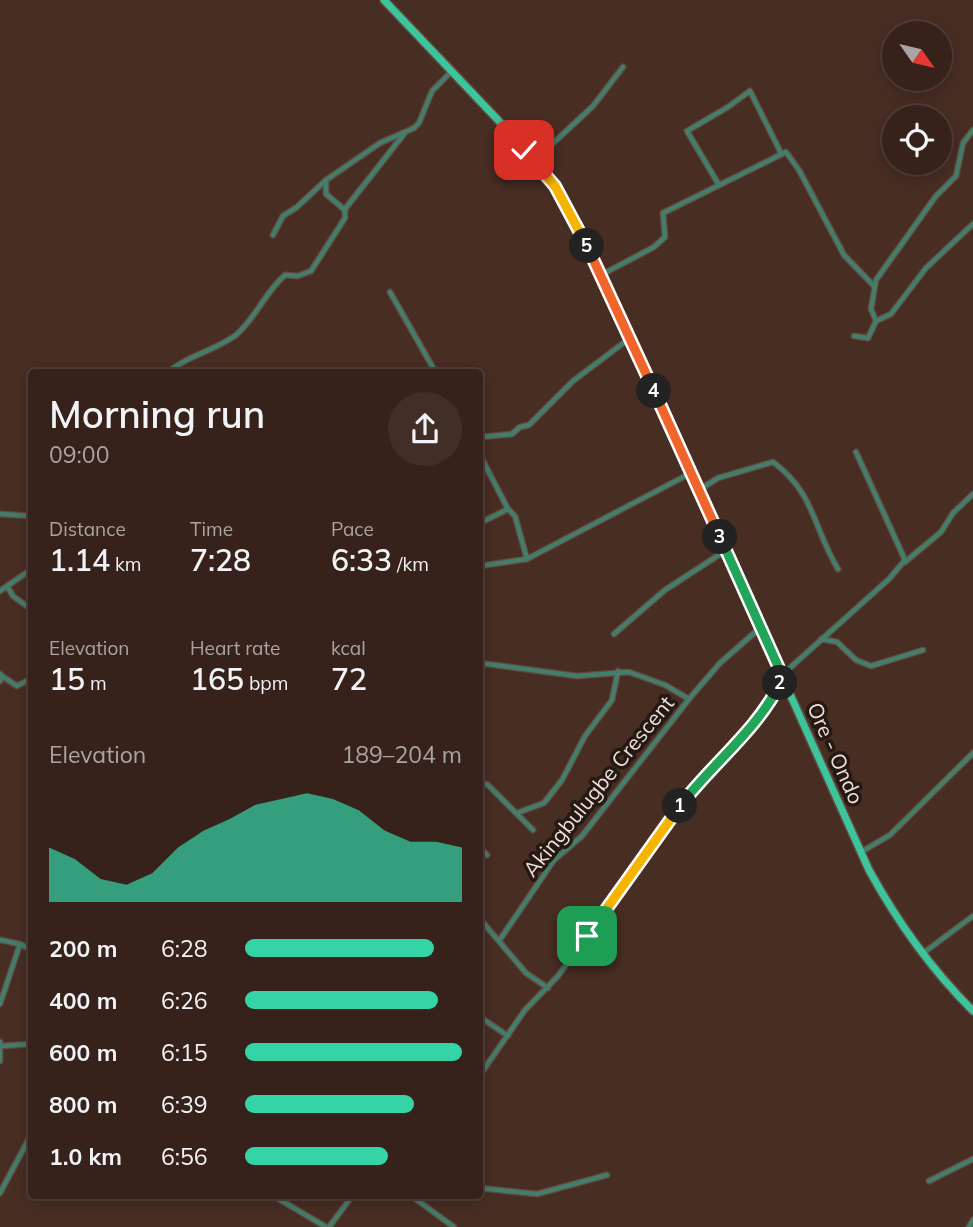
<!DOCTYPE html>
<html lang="en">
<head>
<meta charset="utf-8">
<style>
	body { margin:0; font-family:Mulish,sans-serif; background:#412f27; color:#f1f3f6; height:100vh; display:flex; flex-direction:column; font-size:26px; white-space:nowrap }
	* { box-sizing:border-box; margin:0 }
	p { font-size:23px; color:#aaa4a2 }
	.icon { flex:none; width:38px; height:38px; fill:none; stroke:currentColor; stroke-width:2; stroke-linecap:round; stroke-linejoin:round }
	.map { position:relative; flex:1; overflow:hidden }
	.side { position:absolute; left:28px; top:369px; width:455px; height:830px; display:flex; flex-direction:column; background:#36221a; border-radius:7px; box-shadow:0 4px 18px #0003,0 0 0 2px #503f39 }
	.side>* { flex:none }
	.needle { width:46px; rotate:124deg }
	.tools { position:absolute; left:882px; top:21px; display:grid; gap:14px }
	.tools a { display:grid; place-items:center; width:70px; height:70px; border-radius:50%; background:#36221a; box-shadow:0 4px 18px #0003,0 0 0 2px #503f39; font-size:35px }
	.pin { position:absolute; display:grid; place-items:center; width:60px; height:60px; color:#fff; margin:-30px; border-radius:14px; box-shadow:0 4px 10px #0006 }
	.km { position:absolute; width:35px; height:35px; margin:-18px; border-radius:50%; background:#222; color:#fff; font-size:19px; line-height:35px; text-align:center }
	.round { display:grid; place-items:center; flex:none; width:74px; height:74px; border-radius:37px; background:#412f27 }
	.overview { display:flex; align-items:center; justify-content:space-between; height:119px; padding:0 21px }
	h1 { font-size:38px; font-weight:600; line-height:52px }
	.figures { display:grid; grid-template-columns:repeat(3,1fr); gap:10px; height:119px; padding:7px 21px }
	.figures div { display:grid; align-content:center }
	.figures b { font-size:30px; font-weight:600 }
	.figures small { font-size:19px; font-weight:400 }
	.figures p { font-size:19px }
	.chart { height:196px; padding:14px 21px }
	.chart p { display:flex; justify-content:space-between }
	.chart svg { width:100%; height:126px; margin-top:7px; fill:#35d4a7; opacity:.7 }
	ul { padding:0 21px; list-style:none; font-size:23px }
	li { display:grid; grid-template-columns:112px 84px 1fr; align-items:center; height:52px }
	li i { height:18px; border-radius:9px; background:#35d4a7 }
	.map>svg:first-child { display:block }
</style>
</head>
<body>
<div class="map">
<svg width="973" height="1227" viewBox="0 0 973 1227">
	<rect width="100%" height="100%" fill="#482d23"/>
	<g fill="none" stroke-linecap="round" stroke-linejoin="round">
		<defs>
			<g id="street">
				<path d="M534,161L593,106L623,67"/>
				<path d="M719,185L687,131L728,107L750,91L781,153"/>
				<path d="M345,209L404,134"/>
				<path d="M273,235L283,216L297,207L326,180L380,143L414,128L419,123L432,91L451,72"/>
				<path d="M601,275L654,247L665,237L663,213L786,152L799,170L844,255L874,286"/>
				<path d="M390,292L436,373"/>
				<path d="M876,321L891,314L926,268L973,224"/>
				<path d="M854,336L868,338L876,321L871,309L876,280L936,196L956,176L963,143L973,130"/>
				<path d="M168,373C182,358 216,350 236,335C256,318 265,292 285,275L298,276L311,271L345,218V210L326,194V180"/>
				<path d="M480,437L512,434L520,427L529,425L573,381L630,338"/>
				<path d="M480,455L508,509L515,516L527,559"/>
				<path d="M699,490L718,478L773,462C815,493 813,528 838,569"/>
				<path d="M0,514L32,516"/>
				<path d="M480,523L508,509"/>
				<path d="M905,562L941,532L953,513L973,494"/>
				<path d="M480,566L527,559L691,473"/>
				<path d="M7,586L13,596L32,610"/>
				<path d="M0,591L32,569"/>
				<path d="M614,634L665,590L725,551"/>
				<path d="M821,639L837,642L856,660L871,666L923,650"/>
				<path d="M480,663L577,676L629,672L665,685L689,699"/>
				<path d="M0,674L2,676L0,681"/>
				<path d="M782,675L889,579L905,560L856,452"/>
				<path d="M2,676L17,686L32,678"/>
				<path d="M480,782L488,785L533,830"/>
				<path d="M517,813L544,803L562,780L585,736L612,700L618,671"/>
				<path d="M480,848L487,855"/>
				<path d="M861,852L890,835L973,753"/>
				<path d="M480,919L526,973L548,988"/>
				<path d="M0,940L20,944L32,950"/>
				<path d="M499,941L554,860L582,836L689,699L720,663L760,628"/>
				<path d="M922,954L973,916"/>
				<path d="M0,1004L20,944"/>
				<path d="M480,1017L508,1036"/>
				<path d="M0,1042V1061"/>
				<path d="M0,1046L32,1044"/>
				<path d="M480,1075L525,1010L558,976L699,781L769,703L782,679"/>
				<path d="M929,1181L973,1159"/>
				<path d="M480,1188L537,1194L607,1175"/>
				<path d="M0,1193L32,1133"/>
				<path d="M272,1195L326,1227"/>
				<path d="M410,1195L454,1227"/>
				<path d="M329,1227L353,1195"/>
				<path d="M969,1227L973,1220"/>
			</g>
			<path id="primary" d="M384,0L498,120L555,186L564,201L630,338L869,870C898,923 930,968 973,1011"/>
		</defs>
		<use href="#street" stroke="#634940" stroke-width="7"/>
		<use href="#primary" stroke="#634940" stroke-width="10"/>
		<use href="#street" stroke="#447d69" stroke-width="4.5"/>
		<use href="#primary" stroke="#3cc59c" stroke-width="7"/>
	</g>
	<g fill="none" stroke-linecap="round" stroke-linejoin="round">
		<defs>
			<path id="split-1" d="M587,936L680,806"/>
			<path id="split-2" d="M680,806C710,766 759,728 780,683"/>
			<path id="split-3" d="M720,537L782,675L780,683"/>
			<path id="split-4" d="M654,391L720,537"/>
			<path id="split-5" d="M587,246L654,391"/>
			<path id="split-6" d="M524,150L555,186L587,246"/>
		</defs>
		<use href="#split-1" stroke="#fff" stroke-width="14"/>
		<use href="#split-2" stroke="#fff" stroke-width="14"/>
		<use href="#split-3" stroke="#fff" stroke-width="14"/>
		<use href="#split-4" stroke="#fff" stroke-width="14"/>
		<use href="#split-5" stroke="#fff" stroke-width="14"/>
		<use href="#split-6" stroke="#fff" stroke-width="14"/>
		<use href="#split-1" stroke="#f5b400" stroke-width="9"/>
		<use href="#split-2" stroke="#22a559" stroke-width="9"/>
		<use href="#split-3" stroke="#22a559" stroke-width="9"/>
		<use href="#split-4" stroke="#f0652b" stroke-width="9"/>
		<use href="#split-5" stroke="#f0652b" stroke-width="9"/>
		<use href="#split-6" stroke="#f5b400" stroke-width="9"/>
	</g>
	<g text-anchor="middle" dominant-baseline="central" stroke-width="7" stroke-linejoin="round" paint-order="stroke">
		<g font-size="21" fill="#f1dfd9" stroke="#251914">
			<text transform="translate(836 753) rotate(66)">Ore - Ondo</text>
			<text transform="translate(598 786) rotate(-51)">Akingbulugbe Crescent</text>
		</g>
	</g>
</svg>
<div class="tools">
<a><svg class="needle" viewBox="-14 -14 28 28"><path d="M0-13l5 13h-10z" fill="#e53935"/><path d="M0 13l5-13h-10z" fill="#aaa4a2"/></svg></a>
<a><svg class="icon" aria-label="locate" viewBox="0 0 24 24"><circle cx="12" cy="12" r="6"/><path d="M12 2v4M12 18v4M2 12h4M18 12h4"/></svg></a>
</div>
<div class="pin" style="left:587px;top:936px;background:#1e9e55"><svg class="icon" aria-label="arrive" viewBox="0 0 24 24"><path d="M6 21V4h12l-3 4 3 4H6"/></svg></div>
<div class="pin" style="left:524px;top:150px;background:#d93025"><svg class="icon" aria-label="check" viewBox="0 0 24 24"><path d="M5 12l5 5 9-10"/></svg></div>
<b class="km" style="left:680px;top:806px">1</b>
<b class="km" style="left:780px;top:683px">2</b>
<b class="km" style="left:720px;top:537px">3</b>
<b class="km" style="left:654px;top:391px">4</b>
<b class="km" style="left:587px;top:246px">5</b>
<section class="side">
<div class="overview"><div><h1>Morning run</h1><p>09:00</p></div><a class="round"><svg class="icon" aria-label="share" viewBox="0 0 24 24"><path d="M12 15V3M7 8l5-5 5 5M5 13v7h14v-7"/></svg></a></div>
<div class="figures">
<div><p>Distance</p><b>1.14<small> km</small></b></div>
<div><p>Time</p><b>7:28</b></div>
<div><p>Pace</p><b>6:33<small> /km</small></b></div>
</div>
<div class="figures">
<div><p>Elevation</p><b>15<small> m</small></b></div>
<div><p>Heart rate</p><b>165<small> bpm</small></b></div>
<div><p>kcal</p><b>72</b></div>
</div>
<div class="chart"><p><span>Elevation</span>189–204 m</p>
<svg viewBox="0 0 160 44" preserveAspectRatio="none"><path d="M0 44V25L10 29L20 36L30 38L40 34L50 25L60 19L70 15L80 10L90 8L100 6L110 8L120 12L130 19L140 23L150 23L160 25V44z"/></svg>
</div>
<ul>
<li><b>200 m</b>6:28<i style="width:87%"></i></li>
<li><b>400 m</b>6:26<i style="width:89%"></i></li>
<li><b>600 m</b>6:15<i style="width:100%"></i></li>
<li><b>800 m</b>6:39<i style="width:78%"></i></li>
<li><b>1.0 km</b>6:56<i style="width:66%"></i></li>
</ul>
</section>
</div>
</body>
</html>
